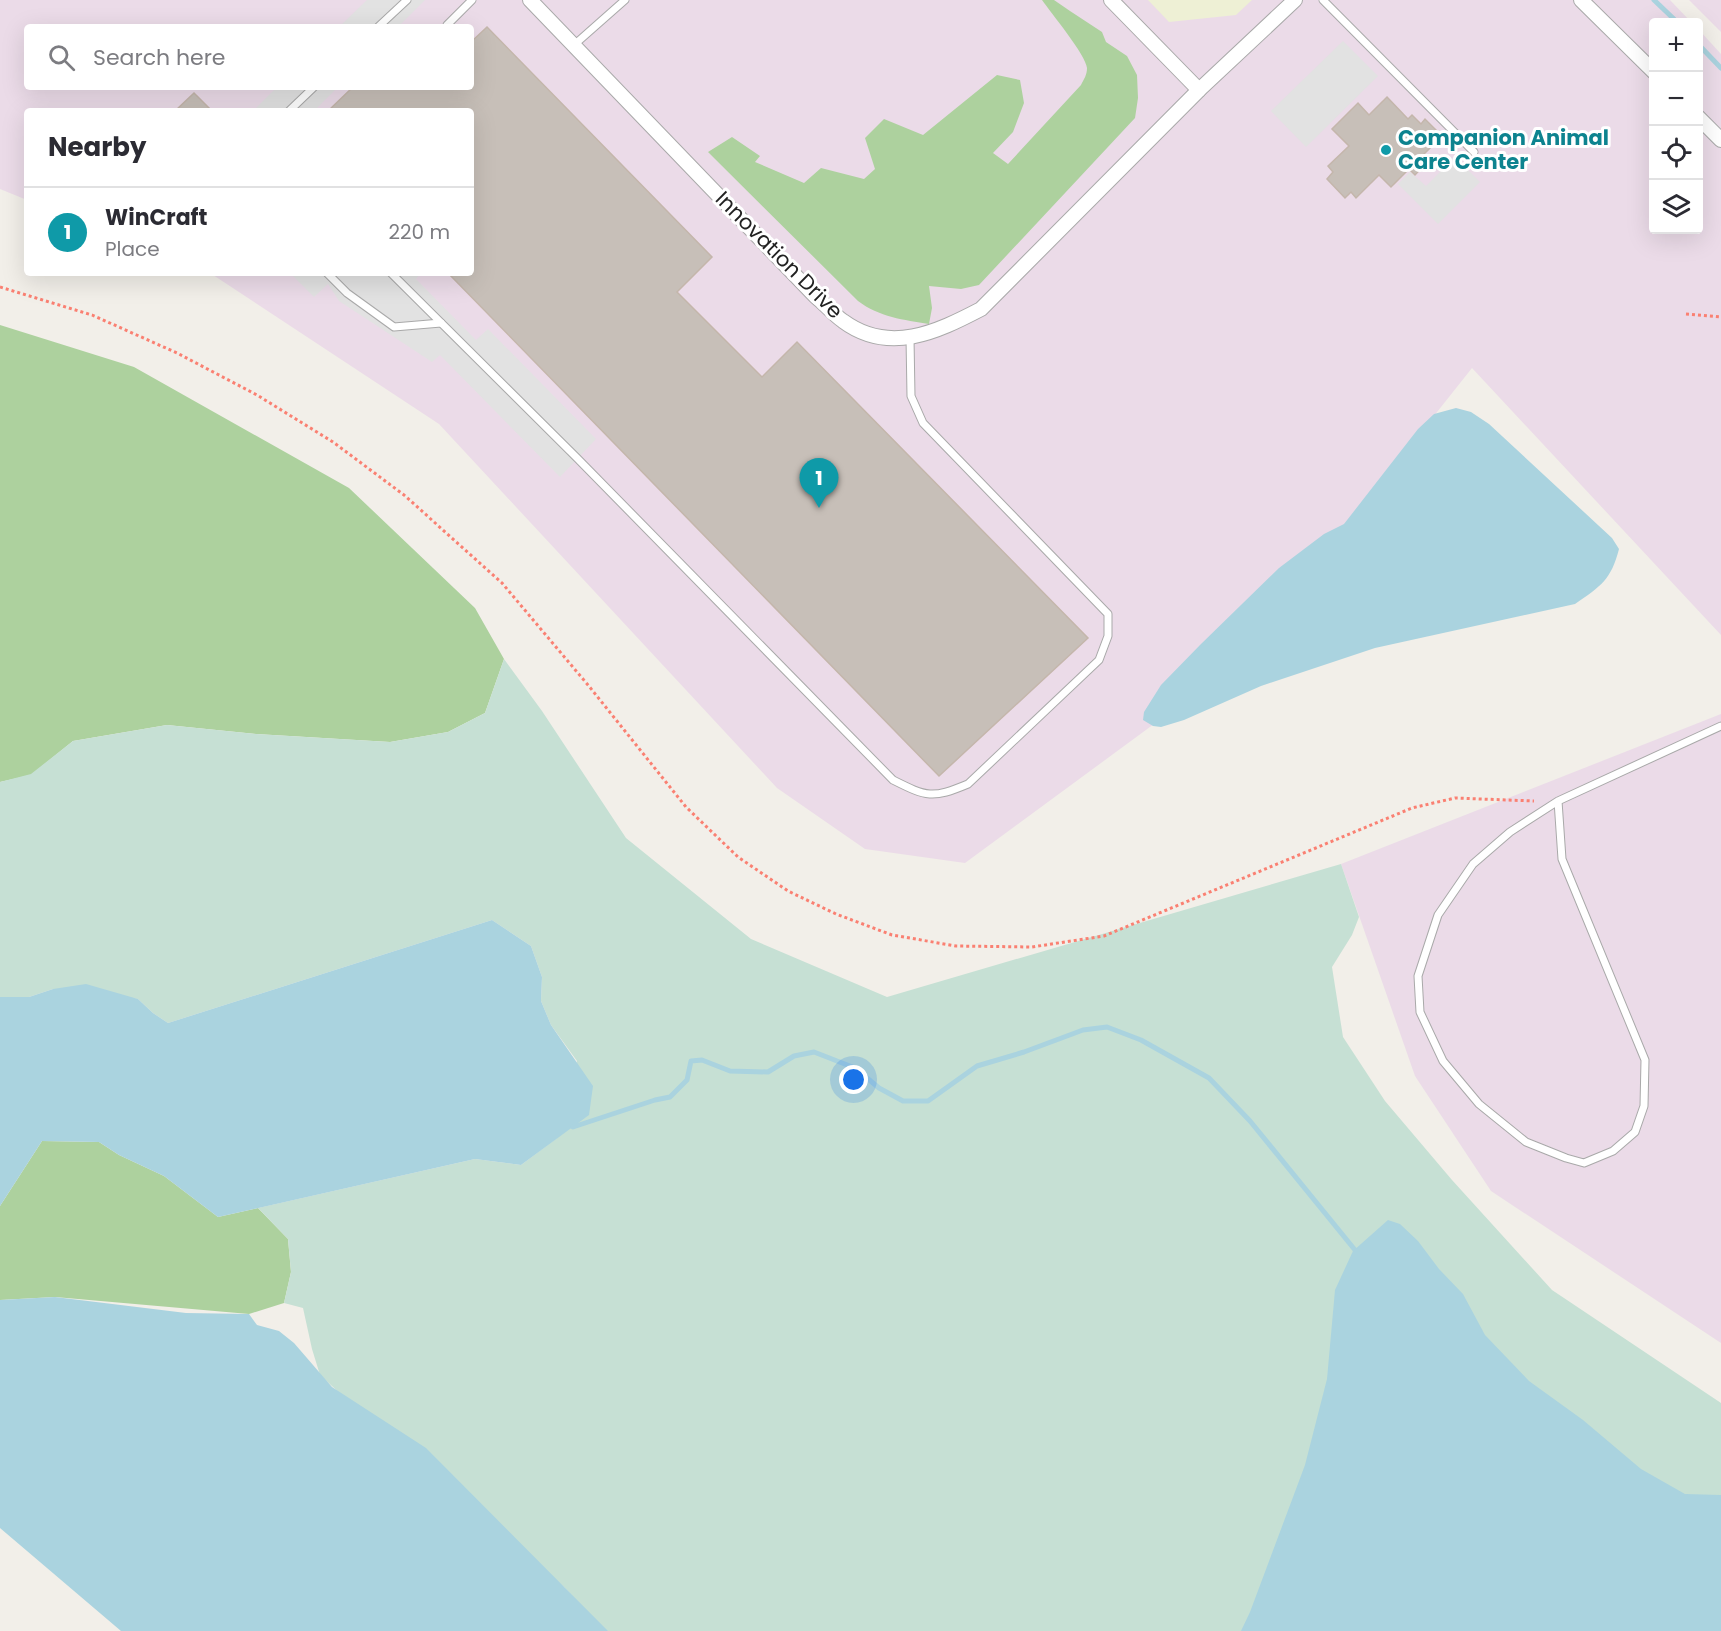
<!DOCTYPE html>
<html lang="en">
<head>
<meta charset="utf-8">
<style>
	body { margin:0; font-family:Poppins,sans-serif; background:#f7f7f7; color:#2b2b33 }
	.controls { position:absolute; right:18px; top:18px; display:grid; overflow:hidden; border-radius:6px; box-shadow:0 6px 24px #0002 }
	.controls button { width:54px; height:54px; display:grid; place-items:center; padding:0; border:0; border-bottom:2px solid #e1e1e2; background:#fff; color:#2b2b33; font:30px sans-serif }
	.you { position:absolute; left:854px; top:1080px; width:21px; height:21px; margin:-15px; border:4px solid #fff; border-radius:50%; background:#1a73e8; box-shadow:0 0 0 9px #1a73e833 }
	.badge { display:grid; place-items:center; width:39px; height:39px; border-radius:50%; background:#d40000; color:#fff; font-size:20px; font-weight:700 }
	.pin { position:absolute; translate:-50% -50px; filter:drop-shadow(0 2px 3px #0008) }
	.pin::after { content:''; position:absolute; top:32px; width:21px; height:18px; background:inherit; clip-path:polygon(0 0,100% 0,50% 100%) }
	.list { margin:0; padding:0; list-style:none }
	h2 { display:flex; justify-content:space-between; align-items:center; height:78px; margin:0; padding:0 24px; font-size:26px }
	h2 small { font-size:20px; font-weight:400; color:#7c7c81 }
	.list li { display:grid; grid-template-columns:39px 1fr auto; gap:18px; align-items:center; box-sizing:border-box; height:90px; padding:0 24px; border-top:2px solid #e1e1e2 }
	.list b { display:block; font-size:22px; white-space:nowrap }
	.list p { margin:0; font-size:20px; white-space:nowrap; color:#7c7c81 }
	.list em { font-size:20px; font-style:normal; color:#7c7c81 }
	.icon { flex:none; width:33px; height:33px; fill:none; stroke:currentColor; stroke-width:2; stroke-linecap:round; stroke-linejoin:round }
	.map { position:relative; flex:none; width:1721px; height:1631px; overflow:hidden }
	.search { position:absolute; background:#fff; box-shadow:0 6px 24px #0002; left:24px; top:24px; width:450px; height:66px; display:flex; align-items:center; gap:15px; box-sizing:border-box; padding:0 21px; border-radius:6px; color:#7c7c81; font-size:22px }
	.panel { position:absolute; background:#fff; box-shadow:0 6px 24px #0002; left:24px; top:108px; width:450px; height:168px; border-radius:6px }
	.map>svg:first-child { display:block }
	.industrial { fill:#ebdbe8; fill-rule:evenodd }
	.farmland { fill:#eef0d5 }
	.forest { fill:#add19e }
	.wetland { fill:#c6e0d4 }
	.parking { fill:#e2e2e2 }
	.water { fill:#aad3df }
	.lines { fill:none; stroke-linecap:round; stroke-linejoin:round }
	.stream { stroke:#aad3df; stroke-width:5 }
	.building { fill:#c7bfb8; stroke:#c4b6ab; stroke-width:1.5 }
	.lane-casing { stroke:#a9a9a9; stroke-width:9 }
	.street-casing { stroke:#a9a9a9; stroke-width:16 }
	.path { stroke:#fa8072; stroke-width:3; stroke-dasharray:3 3; stroke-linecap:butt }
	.lane { stroke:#fff; stroke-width:7 }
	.street { stroke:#fff; stroke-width:14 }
	.culture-dot { fill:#0f9aa8; stroke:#fff; stroke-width:2 }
	.labels { text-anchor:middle; stroke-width:6; stroke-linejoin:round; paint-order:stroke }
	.culture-label { font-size:21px; font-weight:bold; fill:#0d838f; stroke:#fff; text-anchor:start }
	.street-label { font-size:21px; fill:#222; stroke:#fff }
</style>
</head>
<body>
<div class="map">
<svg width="1721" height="1631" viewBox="0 0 1721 1631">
	<rect width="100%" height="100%" fill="#f2efe9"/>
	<g class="industrial">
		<path d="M0,0H1670L1691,22H1654V230H1698L1699,30L1721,54V635L1472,368L1252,645L1169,713L965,863L865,849L777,788L439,424L210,273H471V111H27V200L0,189ZM27,27H471V87H27Z"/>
		<polygon points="1689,0 1721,0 1721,32"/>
		<polygon points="1721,714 1721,1343 1491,1191 1415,1076 1341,864"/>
	</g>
	<polygon class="farmland" points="1148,0 1252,0 1236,15 1169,22"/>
	<g class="forest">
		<path d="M1042,0H1054L1070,11L1102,32L1106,42L1127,56L1137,75L1138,98L1135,118L979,285L961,289L929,286L932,308L929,324C904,320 879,317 858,301L708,152L732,137L760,156L755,162L804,183L821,168L864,179L875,169L865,138L884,119L923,135L997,75L1020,80L1024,103L1013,132L993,153L1008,164L1081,85C1084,79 1087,75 1087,68C1086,55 1051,13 1042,0Z"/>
		<polygon points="0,325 134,367 349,488 475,608 504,659 485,713 448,732 390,742 256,734 167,725 73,741 31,775 0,782"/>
		<polygon points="42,1141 99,1142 119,1155 164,1176 218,1217 258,1208 288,1239 291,1272 284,1303 249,1314 55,1297 0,1300 0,1206"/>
	</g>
	<polygon class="wetland" points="504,659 542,711 626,838 751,939 887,997 1341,864 1359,917 1352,935 1332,967 1343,1037 1385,1101 1452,1180 1552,1290 1721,1403 1721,1631 605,1631 564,1587 445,1490 320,1375 312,1349 303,1308 284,1303 291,1272 288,1239 258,1208 475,1159 521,1165 557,1138 577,1061 551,1025 541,1001 542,977 531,946 492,920 168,1023 153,1013 138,999 53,989 29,997 0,997 0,782 31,774 73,741 167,725 256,734 390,742 448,732 485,713"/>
	<g class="parking">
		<polygon points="367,0 425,0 398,27 339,27"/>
		<polygon points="1343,41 1378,76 1306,147 1271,111"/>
		<polygon points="277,87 338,87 314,111 253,111"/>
		<polygon points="1455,157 1480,182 1438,224 1398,184 1410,172 1426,186"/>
		<polygon points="290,273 421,273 416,279 476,340 488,329 596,439 560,477 440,355 432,362 339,301 328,284 314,297"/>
	</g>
	<g class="water">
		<path d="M1456,408L1471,412L1489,424L1612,538L1619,549C1611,580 1601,586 1575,604L1375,648L1261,686L1184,720L1161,727L1153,726L1143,720L1144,712L1161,685L1200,645L1279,568L1324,534L1344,524L1418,429L1434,414Z"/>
		<polygon points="492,920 531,946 542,977 541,1001 551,1025 593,1086 589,1115 521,1165 475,1159 218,1217 164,1176 119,1155 99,1142 42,1141 0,1206 0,997 29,997 53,989 86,984 138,999 153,1013 168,1023"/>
		<polygon points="1388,1220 1400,1224 1418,1241 1439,1269 1463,1294 1485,1335 1529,1381 1583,1420 1641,1469 1685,1494 1721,1495 1721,1631 1241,1631 1250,1612 1305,1465 1327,1379 1335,1290 1353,1251"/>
		<polygon points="55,1297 186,1313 249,1314 257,1325 279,1331 294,1343 332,1387 426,1448 608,1631 121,1631 0,1528 0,1300"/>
	</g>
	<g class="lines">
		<g class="stream">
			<polyline points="1654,0 1677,22"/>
			<polyline points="1698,44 1721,68"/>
			<polyline points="573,1127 655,1100 670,1097 687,1080 691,1061 702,1060 730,1071 768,1072 794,1056 814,1052 855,1068 879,1088 903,1101 928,1101 977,1066 1024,1052 1083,1030 1107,1027 1141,1040 1209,1078 1250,1121 1355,1250"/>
		</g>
	</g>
	<g class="building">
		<polygon points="487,27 712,257 677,292 762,377 797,342 1088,638 939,776 448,273 471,273 471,111 328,111 353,87 471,87 471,42"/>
		<polygon points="194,93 212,111 175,111"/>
		<polygon points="1387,97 1408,119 1412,115 1421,124 1425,119 1442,136 1424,154 1429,160 1415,175 1409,169 1391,187 1379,175 1356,198 1351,192 1345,198 1327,179 1333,172 1328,166 1349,146 1332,129 1358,103 1369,115"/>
	</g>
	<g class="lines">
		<defs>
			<g id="lane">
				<polyline points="1323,0 1474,152"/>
				<polyline points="447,25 472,0"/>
				<polyline points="378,27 407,0"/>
				<polyline points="574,45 625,0"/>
				<polyline points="289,111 314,87"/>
				<polyline points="327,273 347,293 394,327 441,323"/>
				<path d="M391,273L577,458L893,780C927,797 932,799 968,784L1099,660L1108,636V614L923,423L911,396L910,338"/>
				<polyline points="1558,801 1562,859 1645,1060 1644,1106 1635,1132 1613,1151 1584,1163 1566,1158 1526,1142 1479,1104 1443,1061 1420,1012 1418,976 1438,915 1473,864 1510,832 1558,801 1721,726"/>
			</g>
			<g id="street">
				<path d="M530,0L815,296C825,304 833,314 843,321C889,355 937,332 981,309L1199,90L1295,0"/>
				<polyline points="1111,0 1199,90"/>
				<polyline points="1581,0 1654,72"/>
				<polyline points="1698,117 1721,140"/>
			</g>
		</defs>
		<use href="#lane" class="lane-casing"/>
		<use href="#street" class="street-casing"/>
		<g class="path">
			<polyline points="0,287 92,315 177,353 257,395 333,442 404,495 502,583 588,685 686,807 738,857 788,891 836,914 892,935 956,946 1032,947 1104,936 1412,808 1455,798 1534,801"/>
			<polyline points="1686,314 1721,317"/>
		</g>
		<use href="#lane" class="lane"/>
		<use href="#street" class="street"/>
	</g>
	<circle class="culture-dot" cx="1386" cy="150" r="6"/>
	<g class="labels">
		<g class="culture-label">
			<text x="1398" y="145">Companion Animal<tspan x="1398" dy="24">Care Center</tspan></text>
		</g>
		<g class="street-label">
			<text transform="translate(779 255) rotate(45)" y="7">Innovation Drive</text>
		</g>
	</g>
</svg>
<div class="controls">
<button>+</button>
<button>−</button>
<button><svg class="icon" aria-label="locate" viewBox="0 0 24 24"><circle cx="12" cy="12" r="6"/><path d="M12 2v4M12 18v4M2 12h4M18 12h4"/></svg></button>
<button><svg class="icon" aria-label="layers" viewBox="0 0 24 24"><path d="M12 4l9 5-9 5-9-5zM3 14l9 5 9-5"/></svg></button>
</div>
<div class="you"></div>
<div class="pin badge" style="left:819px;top:508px;background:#0f9aa8">1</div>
<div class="search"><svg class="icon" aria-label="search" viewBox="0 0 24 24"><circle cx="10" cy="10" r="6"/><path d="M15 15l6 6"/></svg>Search here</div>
<section class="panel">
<h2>Nearby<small></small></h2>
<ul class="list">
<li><span class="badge" style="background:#0f9aa8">1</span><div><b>WinCraft</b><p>Place</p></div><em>220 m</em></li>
</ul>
</section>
</div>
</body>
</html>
